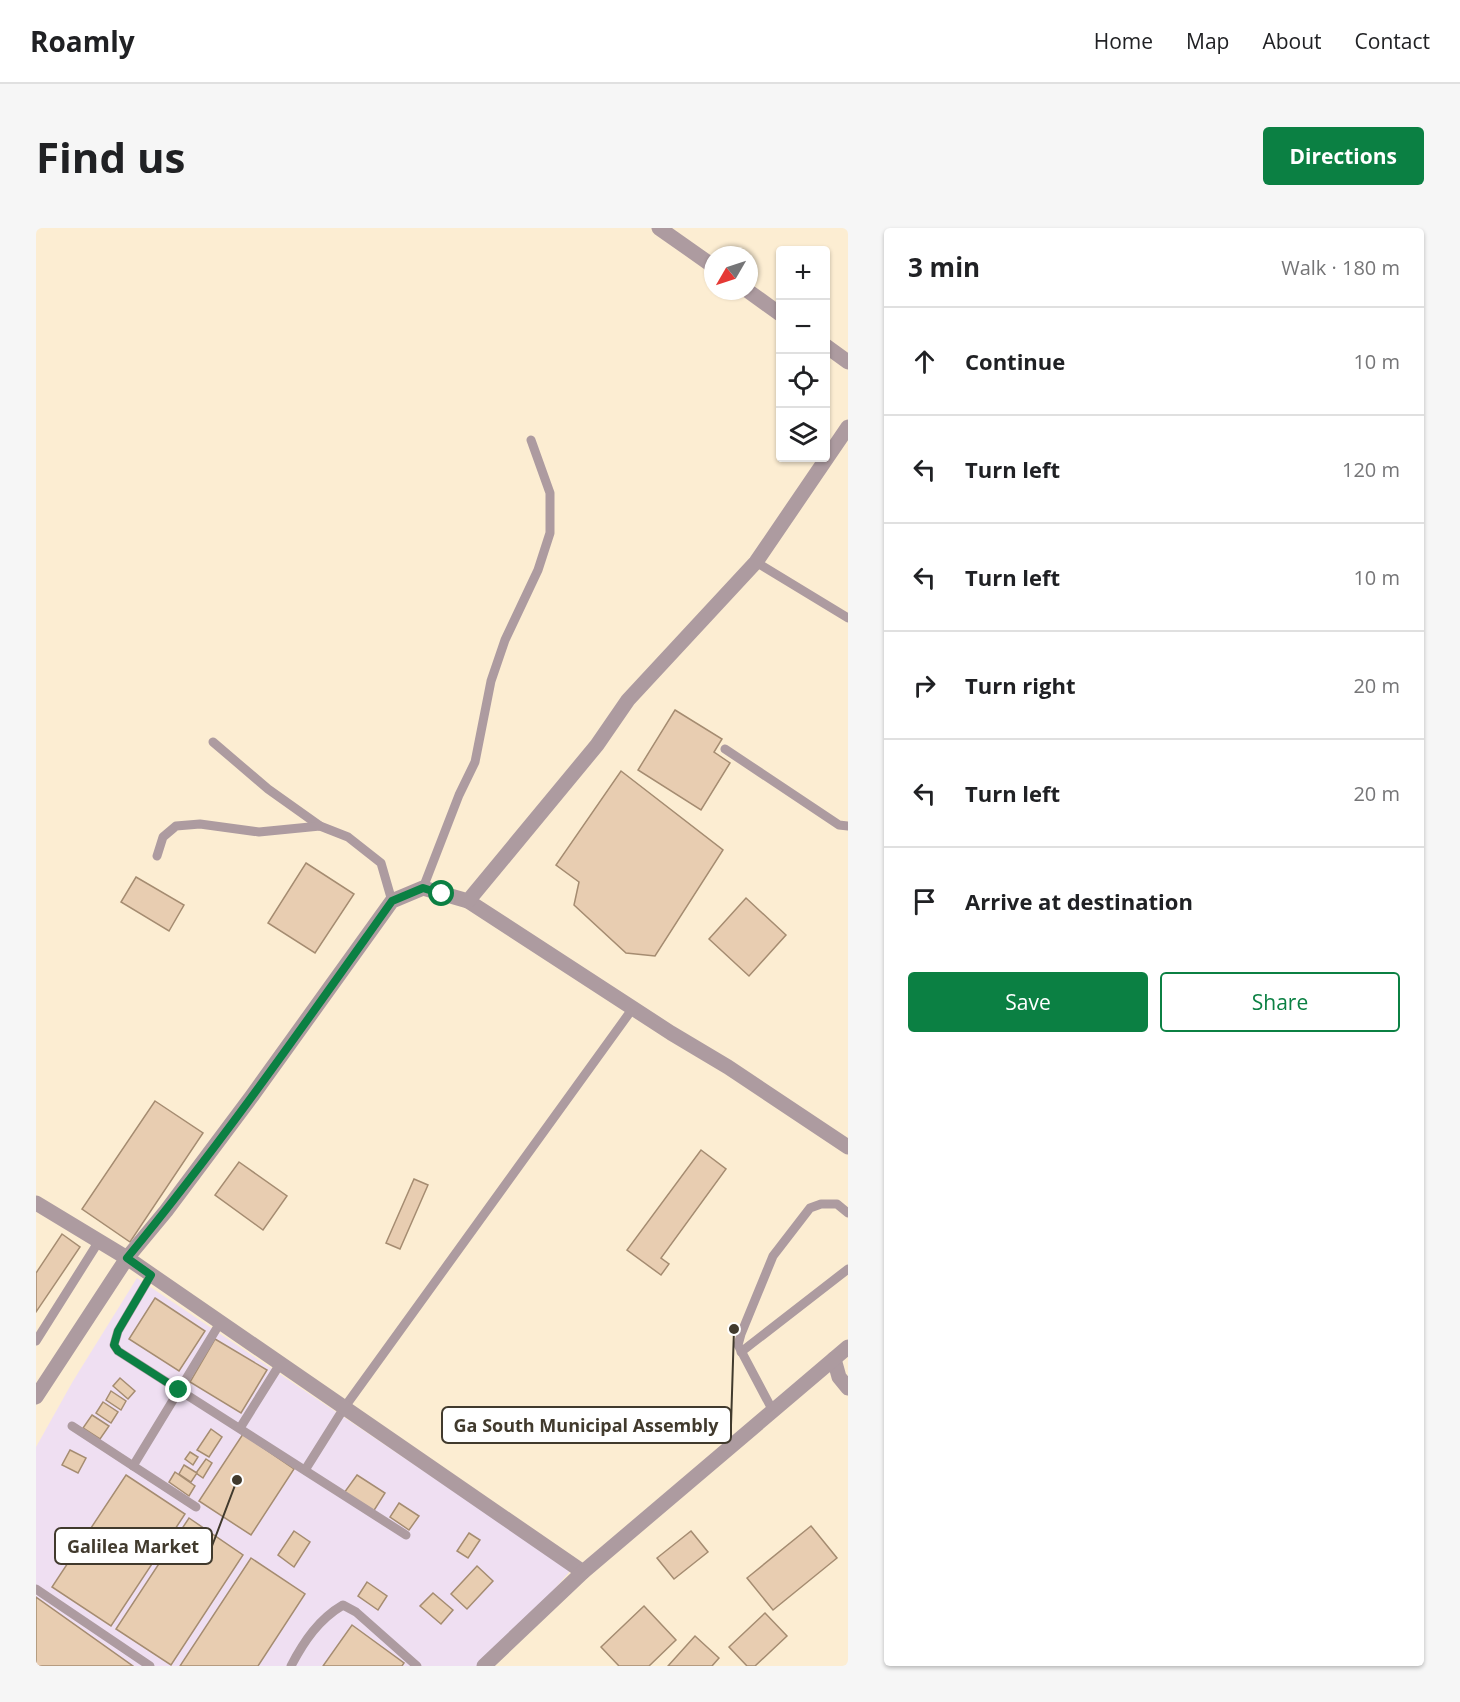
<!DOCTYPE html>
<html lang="en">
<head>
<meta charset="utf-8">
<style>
	body { margin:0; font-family:"Open Sans",sans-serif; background:#f6f6f6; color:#202124 }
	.controls { position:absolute; right:18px; top:18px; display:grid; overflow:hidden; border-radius:6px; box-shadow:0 2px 4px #0004 }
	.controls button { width:54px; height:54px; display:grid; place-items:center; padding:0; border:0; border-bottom:2px solid #e0e0e0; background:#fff; color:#202124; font:30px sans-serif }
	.compass { position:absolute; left:668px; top:18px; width:54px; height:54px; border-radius:50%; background:#fff; box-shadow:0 2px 4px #0004; rotate:231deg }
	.stop { position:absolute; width:18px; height:18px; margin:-14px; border:4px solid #0b8043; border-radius:50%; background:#fff }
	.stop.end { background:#0b8043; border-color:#fff; box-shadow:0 2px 6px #0008 }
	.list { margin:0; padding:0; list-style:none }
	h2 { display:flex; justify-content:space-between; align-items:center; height:78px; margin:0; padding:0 24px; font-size:26px }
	h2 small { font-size:20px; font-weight:400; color:#757577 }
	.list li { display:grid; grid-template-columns:39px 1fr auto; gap:18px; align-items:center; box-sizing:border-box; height:108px; padding:0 24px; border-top:2px solid #e0e0e0 }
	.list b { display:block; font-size:22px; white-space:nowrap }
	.list em { font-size:20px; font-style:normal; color:#757577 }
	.actions { display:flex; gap:12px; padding:18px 24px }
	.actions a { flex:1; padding:14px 0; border:2px solid #0b8043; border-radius:6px; text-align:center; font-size:21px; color:#0b8043 }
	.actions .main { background:#0b8043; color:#fff }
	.icon { flex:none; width:33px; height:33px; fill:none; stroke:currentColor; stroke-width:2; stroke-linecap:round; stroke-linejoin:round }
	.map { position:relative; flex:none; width:812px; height:1438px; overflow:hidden; border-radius:6px }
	header { display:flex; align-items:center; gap:36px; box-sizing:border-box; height:84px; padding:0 30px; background:#fff; border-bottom:2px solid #e0e0e0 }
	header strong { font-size:28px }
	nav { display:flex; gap:33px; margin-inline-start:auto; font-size:21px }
	.intro { display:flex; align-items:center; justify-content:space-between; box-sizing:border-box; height:144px; padding:0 36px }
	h1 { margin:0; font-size:42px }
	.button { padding:15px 27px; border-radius:6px; background:#0b8043; color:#fff; font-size:21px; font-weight:700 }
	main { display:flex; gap:36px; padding:0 36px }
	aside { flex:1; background:#fff; border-radius:6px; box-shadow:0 2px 4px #0004 }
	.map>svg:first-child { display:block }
	.commercial { fill:#efdff2 }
	.building { fill:#e8cdb1; stroke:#a58c71; stroke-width:1.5 }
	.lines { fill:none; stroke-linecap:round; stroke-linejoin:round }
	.lane { stroke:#ad9ba0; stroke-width:9 }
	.street { stroke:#ad9ba0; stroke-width:15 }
	.route { stroke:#0b8043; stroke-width:8 }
	.leader { fill:none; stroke:#413a2d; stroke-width:2 }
	.callout-dot { fill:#413a2d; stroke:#fff; stroke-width:2 }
	.callout { fill:#fff; stroke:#413a2d; stroke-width:2 }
	.callout-label { font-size:18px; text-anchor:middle; font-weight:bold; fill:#413a2d }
</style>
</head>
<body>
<header>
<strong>Roamly</strong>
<nav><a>Home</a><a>Map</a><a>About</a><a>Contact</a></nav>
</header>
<div class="intro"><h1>Find us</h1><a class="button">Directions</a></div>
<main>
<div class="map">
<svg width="812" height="1438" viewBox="0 0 812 1438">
	<rect width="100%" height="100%" fill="#fcedd2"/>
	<polygon class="commercial" points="101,1050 535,1342 452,1438 0,1438 0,1219 37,1153"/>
	<g class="building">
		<polygon points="639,482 686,511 678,524 694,535 665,582 602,542"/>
		<polygon points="585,543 687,622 619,728 590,725 538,677 543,654 520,637"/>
		<polygon points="270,635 318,666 279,725 232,695"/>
		<polygon points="100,649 148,677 133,703 85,674"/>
		<polygon points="710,670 750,707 713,748 673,711"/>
		<polygon points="119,873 167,905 94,1014 46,981"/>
		<polygon points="665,922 690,941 625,1030 633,1036 625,1047 591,1022"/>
		<polygon points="203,934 251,968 227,1002 179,967"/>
		<polygon points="378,951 392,957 364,1021 350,1015"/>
		<polygon points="26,1006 44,1019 0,1084 0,1045"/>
		<polygon points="119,1070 169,1103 143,1143 93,1111"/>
		<polygon points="179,1111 231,1142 205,1185 154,1154"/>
		<polygon points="84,1150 99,1163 92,1171 77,1158"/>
		<polygon points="75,1163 90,1173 85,1182 70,1172"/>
		<polygon points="67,1174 82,1184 75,1195 60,1185"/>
		<polygon points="56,1187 73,1198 64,1211 47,1200"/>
		<polygon points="175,1201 186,1209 173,1229 161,1222"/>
		<polygon points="207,1206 258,1241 215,1307 163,1273"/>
		<polygon points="34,1222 50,1230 42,1245 26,1237"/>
		<polygon points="154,1224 162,1229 157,1237 149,1231"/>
		<polygon points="170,1231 176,1235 167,1250 160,1245"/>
		<polygon points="148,1237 161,1245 155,1254 143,1246"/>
		<polygon points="139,1244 159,1258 153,1268 133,1254"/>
		<polygon points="90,1247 149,1286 75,1398 16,1359"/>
		<polygon points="321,1247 349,1265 337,1284 308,1265"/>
		<polygon points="363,1275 383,1288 373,1302 354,1289"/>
		<polygon points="153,1290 207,1327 135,1437 80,1401"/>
		<polygon points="775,1298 801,1330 737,1382 711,1350"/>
		<polygon points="258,1303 274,1314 258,1339 242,1327"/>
		<polygon points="655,1303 672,1324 638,1351 621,1330"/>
		<polygon points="433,1305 444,1312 432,1330 421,1323"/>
		<polygon points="215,1330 269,1366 222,1438 144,1438"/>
		<polygon points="441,1338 457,1353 431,1381 415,1366"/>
		<polygon points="331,1354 351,1368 342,1382 322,1368"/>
		<polygon points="397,1365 417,1382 405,1396 384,1378"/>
		<polygon points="0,1369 97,1438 0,1438"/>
		<polygon points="608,1378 640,1412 613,1438 583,1438 565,1419"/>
		<polygon points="729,1385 751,1408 719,1438 711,1438 693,1419"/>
		<polygon points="316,1397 368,1435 366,1438 287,1438"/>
		<polygon points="659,1408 683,1430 676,1438 632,1438"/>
	</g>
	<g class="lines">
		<g class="lane">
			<polyline points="720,334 812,390"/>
			<polyline points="177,514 232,561 284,598"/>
			<polyline points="689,521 803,597 812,598"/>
			<polyline points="121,628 127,609 140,598 164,596 223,604 284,598 312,609 345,635 356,673"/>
			<polyline points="387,660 423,567 439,534 455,453 469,412 502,342 514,305 514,265 495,212"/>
			<polyline points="115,1047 82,1103 78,1117 82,1123 370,1307"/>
			<polyline points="0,1113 63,1013"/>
			<polyline points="705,1124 812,1041"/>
			<polyline points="737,1183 702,1117 705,1106 737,1028 774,980 785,976 801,976 812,985"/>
			<polyline points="36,1198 160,1279"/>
			<polyline points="204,1200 244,1136"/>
			<polyline points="97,1238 184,1095"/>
			<polyline points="269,1242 308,1180 597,780"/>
			<polyline points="0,1361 114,1438"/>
			<path d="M255,1438C268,1413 283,1391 307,1377L320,1384L381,1438"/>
		</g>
		<g class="street">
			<polyline points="623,0 677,38"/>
			<polyline points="712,63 744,86"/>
			<polyline points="790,118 812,134"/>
			<polyline points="432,673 635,805 692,839 812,919"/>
			<polyline points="0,975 91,1030 547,1344"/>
			<polyline points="798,1131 803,1149 812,1160"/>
			<polyline points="0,1169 91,1030 130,983 216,868 356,673 387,660 432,673 561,517 592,472 720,334 812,199"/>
			<polyline points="448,1438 547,1344 812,1119"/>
		</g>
	</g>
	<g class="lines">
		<path class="route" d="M143,1162L82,1123L78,1117L82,1103L115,1047L91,1030C185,916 270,794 356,673L387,660L406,666"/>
	</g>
	<path class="leader" d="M698 1101L695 1197M201 1252L176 1318"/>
	<g class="callout-dot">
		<circle cx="698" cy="1101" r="6"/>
		<circle cx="201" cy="1252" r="6"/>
	</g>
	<g class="callout">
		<rect x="406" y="1179" width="289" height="36" rx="6"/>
		<rect x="19" y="1300" width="157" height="36" rx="6"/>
	</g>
	<g class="callout-label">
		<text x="550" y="1204">Ga South Municipal Assembly</text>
		<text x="97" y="1325">Galilea Market</text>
	</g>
</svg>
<div class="controls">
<button>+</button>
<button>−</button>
<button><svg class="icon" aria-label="locate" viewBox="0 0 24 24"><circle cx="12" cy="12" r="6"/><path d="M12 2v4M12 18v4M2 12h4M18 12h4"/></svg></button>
<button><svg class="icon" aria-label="layers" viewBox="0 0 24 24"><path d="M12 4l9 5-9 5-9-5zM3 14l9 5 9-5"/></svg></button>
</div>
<svg class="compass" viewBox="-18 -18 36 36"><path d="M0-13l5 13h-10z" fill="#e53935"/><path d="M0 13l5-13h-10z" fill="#757577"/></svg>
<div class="stop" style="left:406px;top:666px"></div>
<div class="stop end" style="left:143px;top:1162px"></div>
</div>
<aside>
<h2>3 min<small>Walk · 180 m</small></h2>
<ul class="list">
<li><svg class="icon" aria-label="ahead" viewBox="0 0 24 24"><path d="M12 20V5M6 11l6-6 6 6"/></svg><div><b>Continue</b></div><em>10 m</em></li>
<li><svg class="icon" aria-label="left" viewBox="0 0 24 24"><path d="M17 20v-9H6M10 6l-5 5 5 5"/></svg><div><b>Turn left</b></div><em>120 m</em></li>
<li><svg class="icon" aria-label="left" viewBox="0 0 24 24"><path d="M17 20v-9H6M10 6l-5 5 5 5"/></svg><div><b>Turn left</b></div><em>10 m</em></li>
<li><svg class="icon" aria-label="right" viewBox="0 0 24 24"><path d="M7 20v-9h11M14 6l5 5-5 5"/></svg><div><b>Turn right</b></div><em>20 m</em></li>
<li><svg class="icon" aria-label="left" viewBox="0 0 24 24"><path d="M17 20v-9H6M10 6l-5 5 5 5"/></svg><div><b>Turn left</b></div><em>20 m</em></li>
<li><svg class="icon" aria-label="arrive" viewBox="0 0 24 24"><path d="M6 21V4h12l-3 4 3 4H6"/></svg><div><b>Arrive at destination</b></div></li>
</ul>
<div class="actions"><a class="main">Save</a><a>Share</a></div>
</aside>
</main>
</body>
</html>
